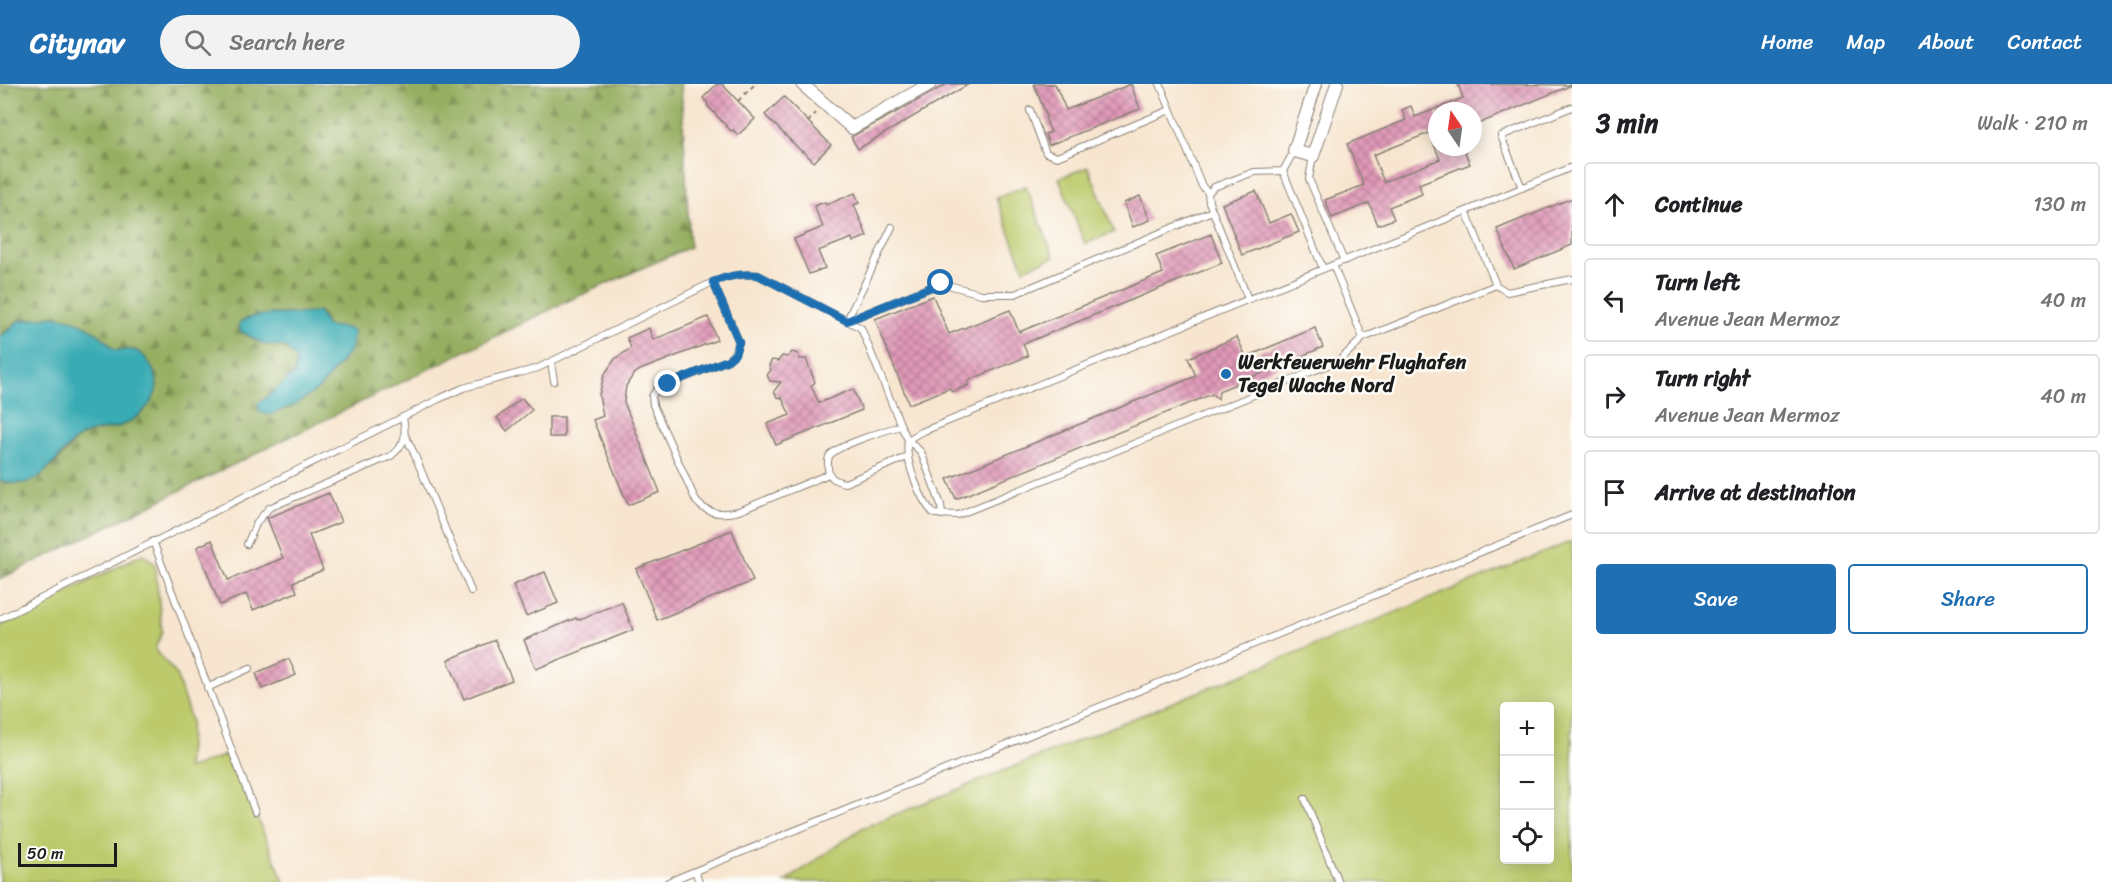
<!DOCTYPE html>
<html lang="en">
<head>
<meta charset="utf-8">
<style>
	body { margin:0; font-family:Sriracha,sans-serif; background:#f2f2f2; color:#202124 }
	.controls { position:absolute; right:18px; bottom:18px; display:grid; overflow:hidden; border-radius:6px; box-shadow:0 3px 15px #0003 }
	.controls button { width:54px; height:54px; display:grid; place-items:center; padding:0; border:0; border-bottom:2px solid #e0e0e0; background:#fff; color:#202124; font:30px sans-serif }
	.compass { position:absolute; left:1428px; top:18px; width:54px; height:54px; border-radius:50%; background:#fff; box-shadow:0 3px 15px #0003; rotate:347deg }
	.scale { position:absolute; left:18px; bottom:15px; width:99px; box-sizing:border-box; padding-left:6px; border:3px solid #1c1c1c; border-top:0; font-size:16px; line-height:21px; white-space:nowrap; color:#1c1c1c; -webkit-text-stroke:4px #fdfcf7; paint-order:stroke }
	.stop { position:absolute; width:18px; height:18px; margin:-14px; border:4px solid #1f6fb2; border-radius:50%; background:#fff }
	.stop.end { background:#1f6fb2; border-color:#fff; box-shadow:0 2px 6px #0008 }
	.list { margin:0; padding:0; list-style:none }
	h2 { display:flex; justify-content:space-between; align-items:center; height:78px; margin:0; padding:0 24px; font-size:26px }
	h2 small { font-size:20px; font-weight:400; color:#757577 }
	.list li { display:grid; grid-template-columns:39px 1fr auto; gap:18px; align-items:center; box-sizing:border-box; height:84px; margin:0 12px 12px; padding:0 12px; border:2px solid #e0e0e0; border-radius:6px }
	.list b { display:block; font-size:22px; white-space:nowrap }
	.list p { margin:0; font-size:20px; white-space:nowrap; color:#757577 }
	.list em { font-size:20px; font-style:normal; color:#757577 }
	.actions { display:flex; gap:12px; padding:18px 24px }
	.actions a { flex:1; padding:14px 0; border:2px solid #1f6fb2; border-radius:6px; text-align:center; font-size:21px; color:#1f6fb2 }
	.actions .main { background:#1f6fb2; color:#fff }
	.icon { flex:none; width:33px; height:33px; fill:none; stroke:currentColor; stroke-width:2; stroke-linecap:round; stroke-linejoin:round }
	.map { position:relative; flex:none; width:1572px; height:798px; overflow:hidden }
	header { display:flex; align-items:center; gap:36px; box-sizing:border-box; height:84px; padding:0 30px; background:#1f6fb2; color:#fff }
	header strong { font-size:28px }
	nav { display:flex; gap:33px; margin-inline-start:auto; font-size:21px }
	.search { width:420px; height:54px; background:#f2f2f2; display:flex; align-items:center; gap:15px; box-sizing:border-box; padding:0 21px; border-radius:33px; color:#757577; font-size:22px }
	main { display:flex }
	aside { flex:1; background:#fff }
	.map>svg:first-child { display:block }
	.green { fill:#bcca6c; stroke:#6c7344; stroke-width:1.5; fill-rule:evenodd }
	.forest { fill:url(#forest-firs); stroke:#58653e; stroke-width:1.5 }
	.water { fill:#39abb4; stroke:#2a6468; stroke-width:1.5 }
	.building { fill:url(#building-cross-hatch); fill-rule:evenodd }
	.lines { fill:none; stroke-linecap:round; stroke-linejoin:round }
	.service-casing { stroke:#8a8076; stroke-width:8 }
	.minor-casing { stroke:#8a8076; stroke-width:14 }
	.path { stroke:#8a8076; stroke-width:2; stroke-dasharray:4.5 4.5; stroke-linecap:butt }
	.service { stroke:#fff; stroke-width:6 }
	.minor { stroke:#fff; stroke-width:12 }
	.route { stroke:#1f6fb2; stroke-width:8 }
	.poi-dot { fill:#1f6fb2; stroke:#fdfcf7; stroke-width:2 }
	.labels { text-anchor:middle; stroke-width:5; stroke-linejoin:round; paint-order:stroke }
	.poi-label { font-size:20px; font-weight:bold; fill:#1c1c1c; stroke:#fdfcf7; text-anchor:start }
</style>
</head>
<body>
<header>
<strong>Citynav</strong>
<div class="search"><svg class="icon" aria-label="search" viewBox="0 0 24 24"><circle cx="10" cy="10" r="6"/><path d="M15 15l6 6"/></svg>Search here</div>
<nav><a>Home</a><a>Map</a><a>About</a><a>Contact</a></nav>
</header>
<main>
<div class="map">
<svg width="1572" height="798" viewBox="0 0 1572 798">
	<defs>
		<pattern id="forest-firs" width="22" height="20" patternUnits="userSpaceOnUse" patternTransform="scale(1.5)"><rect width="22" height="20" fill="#95ae60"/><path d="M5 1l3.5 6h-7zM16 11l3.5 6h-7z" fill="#798d4e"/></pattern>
		<pattern id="building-cross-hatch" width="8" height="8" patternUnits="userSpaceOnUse" patternTransform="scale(1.5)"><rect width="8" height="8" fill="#e099b8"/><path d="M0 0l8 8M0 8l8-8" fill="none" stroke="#b57c95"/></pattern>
	</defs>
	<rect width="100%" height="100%" fill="#fdfcf7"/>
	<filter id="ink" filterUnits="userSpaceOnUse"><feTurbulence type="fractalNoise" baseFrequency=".0167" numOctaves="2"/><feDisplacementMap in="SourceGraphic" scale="12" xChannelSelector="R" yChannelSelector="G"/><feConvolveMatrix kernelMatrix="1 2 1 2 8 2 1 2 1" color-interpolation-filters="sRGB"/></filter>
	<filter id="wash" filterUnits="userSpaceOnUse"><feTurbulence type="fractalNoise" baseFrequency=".008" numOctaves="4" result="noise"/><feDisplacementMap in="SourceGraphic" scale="24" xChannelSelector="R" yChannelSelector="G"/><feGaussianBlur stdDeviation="1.35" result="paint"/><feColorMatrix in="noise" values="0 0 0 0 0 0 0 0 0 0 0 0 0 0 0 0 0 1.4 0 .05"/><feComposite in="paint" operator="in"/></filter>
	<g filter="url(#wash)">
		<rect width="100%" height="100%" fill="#f7e5cf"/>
		<g class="green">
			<polygon points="1088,83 1114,148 1085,160 1059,94"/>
			<polygon points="1026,102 1054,173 1024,185 996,114"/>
			<path d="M1572,457V798H785L862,744ZM1504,622H1550V776H1504Z"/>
			<polygon points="143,470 155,480 162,548 155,565 176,590 191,637 187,685 226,671 255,728 284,798 0,798 0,542"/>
		</g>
		<path class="forest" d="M0,0H681L690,163L572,215L0,495V396C24,404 46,390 62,372C69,365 73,358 81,352C93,345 105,346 118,343C125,340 132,335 138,331L134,266H115L103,254L43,234L18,237L8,247L0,252Z"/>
		<g class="water">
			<path d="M318,227L327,242L348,244L354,248L350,267L320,304L295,321L269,331L259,328L258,320L294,290L296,275L285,263L263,260L240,247L239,239C259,224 295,234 318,227Z"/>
			<path d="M53,232C73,233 88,241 103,254C107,257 111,264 116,266C121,267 128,265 134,266C145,269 153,284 156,294C162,315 136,338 117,343C99,348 86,345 71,360C49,383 36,409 0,396V252L8,247L18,237Z"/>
		</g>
		<g id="blocks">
			<g class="building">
				<polygon points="717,0 722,0 755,35 738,51 733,46 731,47 707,21 708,20 703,14"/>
				<polygon points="947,0 969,0 858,65 851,53"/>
				<polygon points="1034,0 1055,0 1066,26 1131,0 1140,25 1049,61 1045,50 1051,48 1045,34 1047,33"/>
				<path d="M1458,0L1572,1L1473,42V27H1437V63H1463L1470,80L1419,100L1422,110L1389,123L1394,135L1378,141L1369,119L1332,134L1325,116L1364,101L1347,60L1406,36L1402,26L1411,22L1415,33L1463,14ZM1429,49L1440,75L1384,98L1373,71Z"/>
				<polygon points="784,13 831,61 814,78 803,67 802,68 765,31"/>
				<polygon points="1256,107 1269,139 1291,130 1299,148 1242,171 1222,120"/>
				<polygon points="855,109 859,119 854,121 867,152 853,158 852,154 818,167 825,184 809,190 794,155 823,143 814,122 825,118 826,121"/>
				<polygon points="1140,112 1150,136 1133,143 1124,119"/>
				<polygon points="1572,114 1572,161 1514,185 1497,145"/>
				<polygon points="1211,150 1222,179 1023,260 1028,272 967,297 969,301 952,308 950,304 909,320 875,235 933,212 949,250 1010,226 1019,248 1163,189 1156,172"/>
				<polygon points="708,233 717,256 640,286 633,291 626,302 624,318 660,408 628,421 593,336 603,332 599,311 604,291 615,275 631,264 627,254 649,244 653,256"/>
				<polygon points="1315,244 1323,263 1219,307 1218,315 1212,310 956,415 947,395 1196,292 1188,274 1237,253 1246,273"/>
				<polygon points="792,268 798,270 800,275 806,275 815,298 811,302 819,319 853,305 862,326 776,361 767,340 790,331 782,314 777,313 774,307 781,298 770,297 767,291 771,286 769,281 772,276 778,277 782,272 788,273"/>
				<polygon points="522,314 532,326 507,347 497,334"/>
				<rect x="549" y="333" width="15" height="20"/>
				<polygon points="329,409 341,438 309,451 323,486 293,498 297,508 253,526 246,510 220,521 197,463 212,456 228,496 283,474 267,434"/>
				<polygon points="732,446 753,497 657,536 636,485"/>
				<polygon points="545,488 558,519 526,532 513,501"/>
				<polygon points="622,518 633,546 536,585 524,556 576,534 577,536"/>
				<polygon points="495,556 512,596 464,615 448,576"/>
				<polygon points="289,575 296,591 262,605 256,589"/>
			</g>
		</g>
	</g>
	<g filter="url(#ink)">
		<use href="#blocks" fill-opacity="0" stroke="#8a8076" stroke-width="1.5"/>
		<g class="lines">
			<defs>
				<g id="service">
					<polyline points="1160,0 1202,102 1208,109 1209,118 1248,215"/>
					<polyline points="1030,26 1046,69 1057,73 1170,26"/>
					<polyline points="1313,72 1309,95 1344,177"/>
					<polyline points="1283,87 1323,185"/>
					<polyline points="1522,104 1501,52 1572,23"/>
					<polyline points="1208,109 1214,103 1254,88 1283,87 1294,67"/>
					<polyline points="1466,127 1572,83"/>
					<polyline points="1333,181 1363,254"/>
					<path d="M713,198L739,258L734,270L728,276L657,305L652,312L653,321L696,417C707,431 723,431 739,427L829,390"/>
					<path d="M1496,201L1466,127L919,349L908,356C904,376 920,416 934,430L958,431L1340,276L1363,254L1496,201L1507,208L1572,195"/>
					<polyline points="847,236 892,143"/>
					<polyline points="847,237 941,199 981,210 1015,210 1212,127"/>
					<polyline points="551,278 554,297"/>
					<path d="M901,342C886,346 839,361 830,371C827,375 828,381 828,385C830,395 836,397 845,399L907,373"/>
					<polyline points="406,353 413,367 471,507"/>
					<polyline points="153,457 255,728"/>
					<path d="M247,460L257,438L269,424L391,372C407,358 406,353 403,333"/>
					<path d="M0,535L439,315L463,304L538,284L713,198C729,192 741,189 758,191L861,244L901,342L908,356L921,368L941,421L942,431"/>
					<polyline points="207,604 250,584"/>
					<polyline points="1305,715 1338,798"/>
					<polyline points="695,787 699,798"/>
					<polyline points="668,798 1572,431"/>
				</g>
				<g id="minor">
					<polyline points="802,0 852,44 930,0"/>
					<polyline points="1316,0 1294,67 1313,72 1337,0"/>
				</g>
			</defs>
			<use href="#service" class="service-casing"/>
			<use href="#minor" class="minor-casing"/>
			<g class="path">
				<polyline points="738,17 755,0"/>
				<polyline points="808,38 816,29"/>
			</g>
			<use href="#service" class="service"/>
			<use href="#minor" class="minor"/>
		</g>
	</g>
	<g class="lines" filter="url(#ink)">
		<path class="route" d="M668,300L728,276L735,270L739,258L713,198C729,192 741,189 758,191L847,237L941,199"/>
	</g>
	<circle class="poi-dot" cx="1226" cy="290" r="6"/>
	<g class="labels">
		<g class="poi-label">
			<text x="1238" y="285">Werkfeuerwehr Flughafen<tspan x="1238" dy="23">Tegel Wache Nord</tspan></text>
		</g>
	</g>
</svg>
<div class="controls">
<button>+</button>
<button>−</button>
<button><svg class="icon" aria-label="locate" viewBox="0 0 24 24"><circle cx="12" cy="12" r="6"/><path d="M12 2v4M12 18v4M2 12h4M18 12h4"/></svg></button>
</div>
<svg class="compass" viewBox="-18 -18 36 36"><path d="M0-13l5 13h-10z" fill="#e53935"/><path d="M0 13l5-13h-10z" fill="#757577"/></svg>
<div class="scale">50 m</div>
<div class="stop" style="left:941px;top:199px"></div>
<div class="stop end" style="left:668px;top:300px"></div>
</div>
<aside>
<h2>3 min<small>Walk · 210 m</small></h2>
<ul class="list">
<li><svg class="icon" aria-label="ahead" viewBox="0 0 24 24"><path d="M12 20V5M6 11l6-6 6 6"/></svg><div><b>Continue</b></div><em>130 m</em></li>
<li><svg class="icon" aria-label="left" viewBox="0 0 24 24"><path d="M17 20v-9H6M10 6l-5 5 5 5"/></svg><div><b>Turn left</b><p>Avenue Jean Mermoz</p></div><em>40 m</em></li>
<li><svg class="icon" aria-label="right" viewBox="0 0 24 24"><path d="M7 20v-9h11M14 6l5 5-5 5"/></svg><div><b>Turn right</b><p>Avenue Jean Mermoz</p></div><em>40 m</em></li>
<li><svg class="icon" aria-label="arrive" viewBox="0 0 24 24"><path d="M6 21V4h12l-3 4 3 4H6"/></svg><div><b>Arrive at destination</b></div></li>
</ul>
<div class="actions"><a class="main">Save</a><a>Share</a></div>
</aside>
</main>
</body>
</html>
